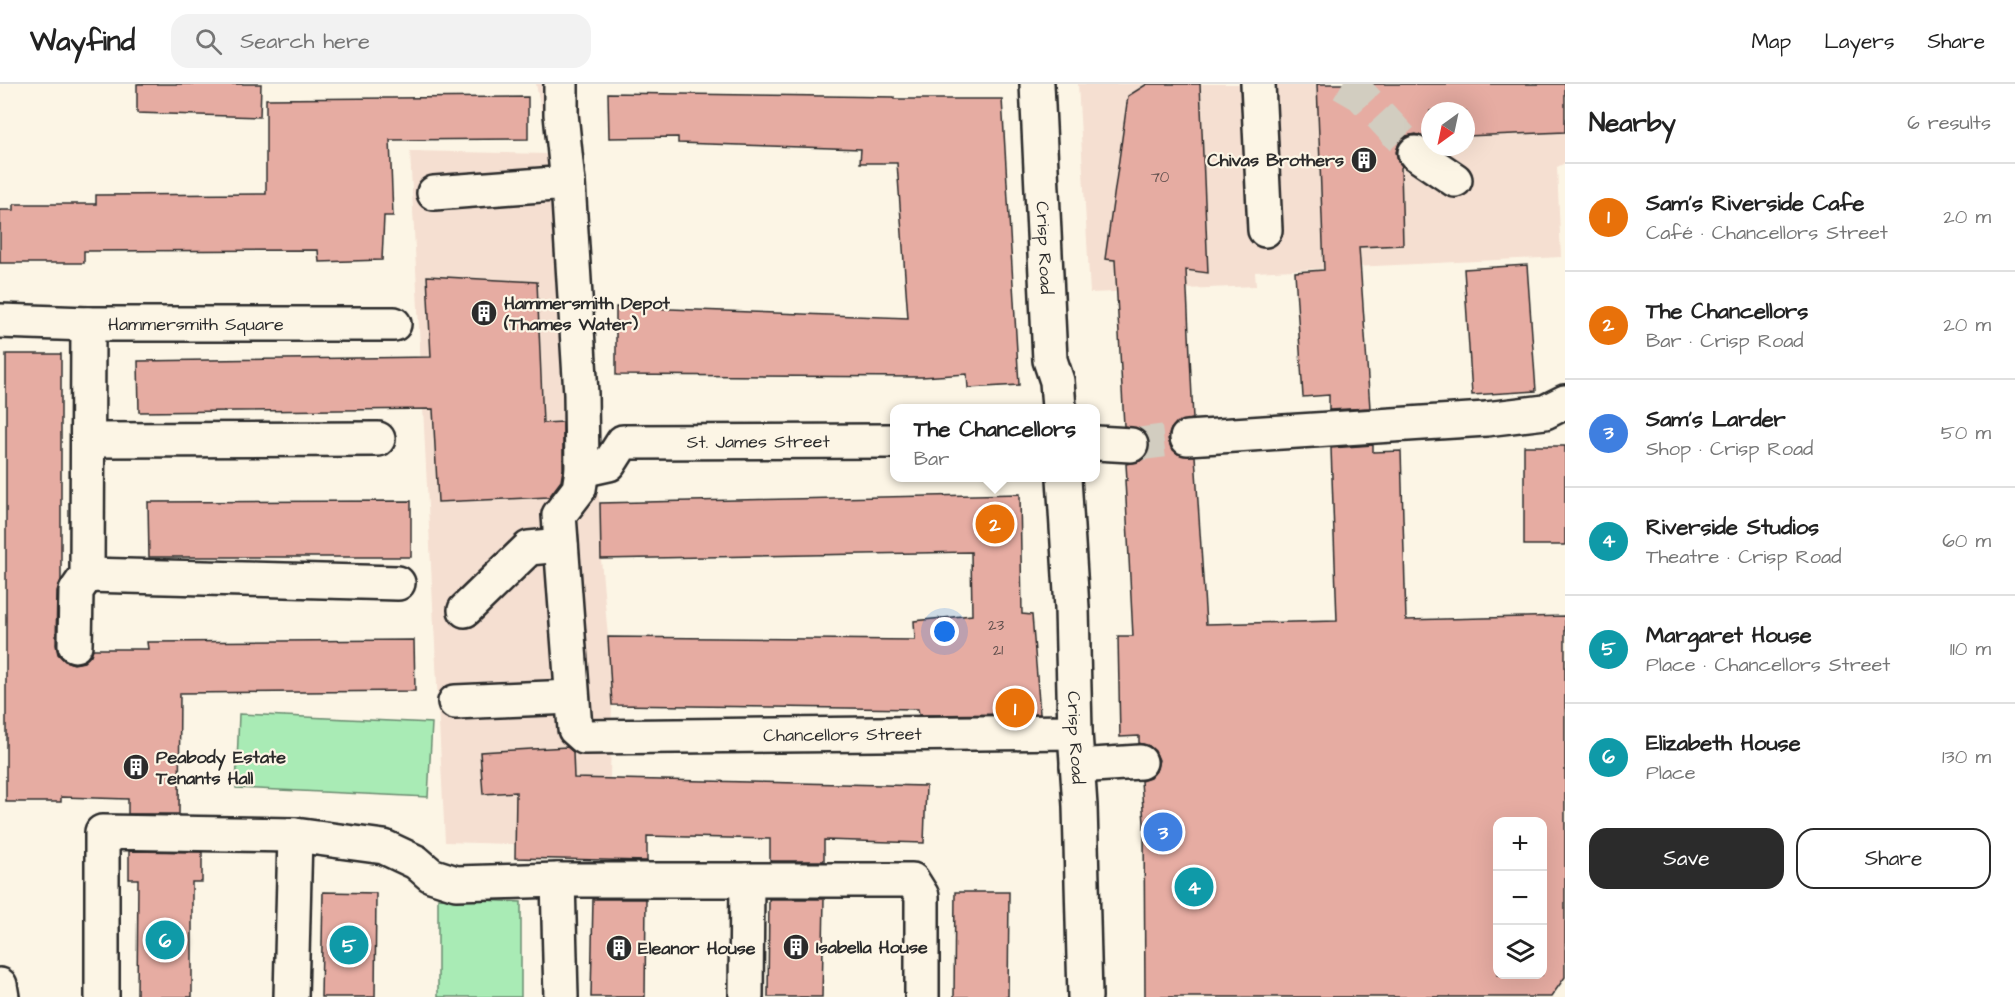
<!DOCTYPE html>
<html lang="en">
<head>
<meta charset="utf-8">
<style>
	body { margin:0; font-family:"Architects Daughter",sans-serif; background:#f2f2f2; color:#222 }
	.controls { position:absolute; right:18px; bottom:18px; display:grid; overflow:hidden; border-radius:12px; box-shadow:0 6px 24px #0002 }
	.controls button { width:54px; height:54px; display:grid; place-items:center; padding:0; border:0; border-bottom:2px solid #e0e0e0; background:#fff; color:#222; font:30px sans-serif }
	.compass { position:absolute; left:1421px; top:18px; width:54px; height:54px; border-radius:50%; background:#fff; box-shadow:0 6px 24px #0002; rotate:213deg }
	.you { position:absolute; left:945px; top:548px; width:21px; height:21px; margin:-15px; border:4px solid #fff; border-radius:50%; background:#1a73e8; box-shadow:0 0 0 9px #1a73e833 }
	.badge { display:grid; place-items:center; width:39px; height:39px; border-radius:50%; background:#2b2b2b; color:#fff; font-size:20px; font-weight:700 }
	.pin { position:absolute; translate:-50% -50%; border:3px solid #fff; box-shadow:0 2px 6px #0006 }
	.popup { position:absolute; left:890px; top:320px; width:210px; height:78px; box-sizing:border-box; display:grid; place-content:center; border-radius:12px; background:#fff; filter:drop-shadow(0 2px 4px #0005); font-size:20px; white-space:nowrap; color:#767676 }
	.popup b { font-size:22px; color:#222 }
	.popup::after { content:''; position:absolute; left:50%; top:100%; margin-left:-12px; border:12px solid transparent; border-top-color:#fff }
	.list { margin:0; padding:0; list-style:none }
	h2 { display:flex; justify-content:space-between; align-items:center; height:78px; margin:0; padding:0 24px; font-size:26px }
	h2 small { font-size:20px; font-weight:400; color:#767676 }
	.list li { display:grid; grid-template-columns:39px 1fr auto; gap:18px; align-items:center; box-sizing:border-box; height:108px; padding:0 24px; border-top:2px solid #e0e0e0 }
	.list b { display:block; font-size:22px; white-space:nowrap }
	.list p { margin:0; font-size:20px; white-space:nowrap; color:#767676 }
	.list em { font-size:20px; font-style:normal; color:#767676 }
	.actions { display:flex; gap:12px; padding:18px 24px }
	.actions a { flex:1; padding:14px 0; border:2px solid #2b2b2b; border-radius:18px; text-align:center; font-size:21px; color:#2b2b2b }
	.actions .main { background:#2b2b2b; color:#fff }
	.icon { flex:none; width:33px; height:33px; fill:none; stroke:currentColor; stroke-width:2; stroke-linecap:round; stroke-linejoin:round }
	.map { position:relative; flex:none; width:1565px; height:913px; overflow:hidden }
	header { display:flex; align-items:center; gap:36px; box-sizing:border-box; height:84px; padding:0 30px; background:#fff; border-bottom:2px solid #e0e0e0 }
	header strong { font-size:28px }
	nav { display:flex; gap:33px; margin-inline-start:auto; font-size:21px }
	.search { width:420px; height:54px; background:#f2f2f2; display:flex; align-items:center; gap:15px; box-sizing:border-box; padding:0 21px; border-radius:18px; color:#767676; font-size:22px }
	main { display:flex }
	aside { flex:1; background:#fff }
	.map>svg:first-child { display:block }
	.built { fill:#f5dfd1; fill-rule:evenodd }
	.green { fill:#a9ebb5; stroke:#6a8b70; stroke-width:1.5 }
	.building { fill:#e6aca2; stroke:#2b2b2b; stroke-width:1.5; fill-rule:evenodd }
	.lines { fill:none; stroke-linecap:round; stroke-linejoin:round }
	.minor-tunnel { stroke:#d2cdc0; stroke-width:33; stroke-dasharray:33 16; stroke-linecap:butt }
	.minor-casing { stroke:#2b2b2b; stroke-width:38 }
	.minor { stroke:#fcf5e5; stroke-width:33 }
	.labels { text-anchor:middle; stroke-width:4.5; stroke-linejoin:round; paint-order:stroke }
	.number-label { font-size:15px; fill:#5a4b49 }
	.poi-label { font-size:18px; font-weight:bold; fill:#2b2b2b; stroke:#fcf5e5; text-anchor:start }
	.street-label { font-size:18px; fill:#2b2b2b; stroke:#fcf5e5 }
</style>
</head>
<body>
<header>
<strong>Wayfind</strong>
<div class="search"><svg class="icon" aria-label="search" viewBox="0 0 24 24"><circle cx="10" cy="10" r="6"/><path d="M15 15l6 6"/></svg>Search here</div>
<nav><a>Map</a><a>Layers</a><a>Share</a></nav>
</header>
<main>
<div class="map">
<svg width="1565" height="913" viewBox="0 0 1565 913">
	<rect width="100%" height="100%" fill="#fcf5e5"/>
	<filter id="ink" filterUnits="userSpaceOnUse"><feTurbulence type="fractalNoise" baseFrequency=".0167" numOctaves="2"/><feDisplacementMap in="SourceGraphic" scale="12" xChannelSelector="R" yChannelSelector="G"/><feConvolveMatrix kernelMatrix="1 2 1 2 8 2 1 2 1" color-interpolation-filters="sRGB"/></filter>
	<g filter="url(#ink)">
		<g class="built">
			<polygon points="536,0 580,0 592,385 600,419 601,475 608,553 612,621 608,763 445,758 410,67 550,70"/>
			<path d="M1078,0H1565V79L1557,83L1561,173L1255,188L1256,202L1090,209ZM1430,27H1466V63H1430Z"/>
		</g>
		<g class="green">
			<polygon points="239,630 432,639 428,713 236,704"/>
			<polygon points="438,814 521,818 521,913 438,913"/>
		</g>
		<g class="building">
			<polygon points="137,0 261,0 260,33 137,29"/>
			<path d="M1147,0H1200L1208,189L1186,186L1193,335L1176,339L1171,345L1168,355L1171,364L1178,370L1195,372L1206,540L1337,537L1331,364L1373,361V368L1401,367L1406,536L1565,532V893L1551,913H1145L1144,739L1141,697L1150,694L1156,687L1159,676L1155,667L1149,662L1139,659V652L1120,653L1118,552H1133L1125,396H1127L1126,380L1140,377L1147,371L1150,361L1148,353L1142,346L1124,342L1115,176L1105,175L1128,12ZM1497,738H1542V891H1497Z"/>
			<polygon points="1317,0 1565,0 1565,48 1466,52 1466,27 1430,27 1430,53 1428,55 1416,50 1406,52 1399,59 1396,68 1398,77 1402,82 1401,84 1403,161 1359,163 1370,324 1329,326 1329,311 1303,313 1295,188 1324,186"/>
			<polygon points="608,9 894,13 894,15 1002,15 1019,301 968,304 967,290 922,293 616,291 616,223 908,234 897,79 860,79 861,65 678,59 678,53 609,54"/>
			<polygon points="528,13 528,55 390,56 393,132 384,132 382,176 319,178 318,166 84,167 84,179 0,179 0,126 14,126 14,120 96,120 96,111 266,110 266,15"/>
			<polygon points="1527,181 1536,307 1472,311 1464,185"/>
			<polygon points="427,192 537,198 543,339 563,338 563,385 561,397 549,413 438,418 433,325 139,328 138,277 431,273"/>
			<polygon points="6,270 61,270 61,496 57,507 56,561 58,570 65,577 74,580 84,578 91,571 93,565 148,565 147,558 414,556 415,607 180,609 179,730 128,730 128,715 61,713 61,718 6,718"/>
			<rect x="1524" y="362" width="41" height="99"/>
			<polygon points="1020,410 1022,530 1032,531 1040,630 919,631 918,625 612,621 608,553 915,556 914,537 972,531 971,468 601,475 600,419"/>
			<polygon points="411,417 411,473 149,473 148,418"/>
			<polygon points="567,663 573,668 574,694 926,702 924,759 824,756 824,777 770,777 770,755 647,752 647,777 515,774 516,708 483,710 480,668"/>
			<polygon points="129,767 202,768 202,798 192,798 192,913 137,913 138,795 129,795"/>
			<polygon points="323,808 376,809 375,913 321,913"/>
			<polygon points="955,808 1009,808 1008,913 954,913"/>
			<polygon points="593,815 646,815 645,913 591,913"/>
			<polygon points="769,815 824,815 822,913 768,913"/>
		</g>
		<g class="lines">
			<g class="minor-tunnel">
				<polyline points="1342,0 1361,11 1415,69"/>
				<polyline points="1131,361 1187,354"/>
			</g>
			<defs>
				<g id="minor">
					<path id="s1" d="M561,0V30L568,99L581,310L582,386L579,405L559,431L575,645L584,653L1075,648"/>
					<path id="s2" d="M1037,0L1050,276L1057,297L1059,324"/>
					<polyline points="1258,0 1265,146"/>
					<polyline points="1415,69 1455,96"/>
					<polyline points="434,109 568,99"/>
					<path id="s3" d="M0,237L88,240H394"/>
					<polyline points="1187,354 1486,335 1545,328 1565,318"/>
					<polyline points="88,356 378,355"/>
					<polyline points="1096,359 1131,361"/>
					<path id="s4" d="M582,386L609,380L623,358L894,357"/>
					<path id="s5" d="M1064,394L1072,524L1075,648L1080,722L1085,913"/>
					<polyline points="87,491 398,499"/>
					<polyline points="465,526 529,464 561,461"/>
					<polyline points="75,561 76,507 87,491 88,240"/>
					<polyline points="455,618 572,613"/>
					<polyline points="1077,682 1140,678"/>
					<polyline points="558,796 561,913"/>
					<polyline points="0,901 2,913"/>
					<polyline points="102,913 102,748 295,751 384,763 416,778 431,791 456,799 558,796 912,796 922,812 922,913"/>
					<polyline points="291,913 295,751"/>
					<polyline points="746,913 747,796"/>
				</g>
			</defs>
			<use href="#minor" class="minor-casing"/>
			<use href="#minor" class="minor"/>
		</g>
	</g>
	<defs>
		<symbol id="building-disc" viewBox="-11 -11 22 22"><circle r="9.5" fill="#2b2b2b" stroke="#fcf5e5"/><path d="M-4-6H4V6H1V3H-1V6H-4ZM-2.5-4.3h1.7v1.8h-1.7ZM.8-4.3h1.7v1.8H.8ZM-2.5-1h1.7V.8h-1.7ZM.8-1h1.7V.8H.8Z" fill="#fff"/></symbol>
	</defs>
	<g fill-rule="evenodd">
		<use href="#building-disc" x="1349" y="61" width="30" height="30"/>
		<use href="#building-disc" x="469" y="214" width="30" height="30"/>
		<use href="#building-disc" x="121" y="668" width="30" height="30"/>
		<use href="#building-disc" x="781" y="848" width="30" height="30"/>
		<use href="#building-disc" x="604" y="849" width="30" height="30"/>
	</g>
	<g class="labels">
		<g class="number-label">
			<text x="1160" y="98">70</text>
			<text x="996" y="546">23</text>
			<text x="998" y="571">21</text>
		</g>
		<g class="poi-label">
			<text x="1344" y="82" text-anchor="end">Chivas Brothers</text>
			<text x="504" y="225">Hammersmith Depot<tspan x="504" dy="21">(Thames Water)</tspan></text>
			<text x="156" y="679">Peabody Estate<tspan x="156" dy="21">Tenants Hall</tspan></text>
			<text x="816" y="869">Isabella House</text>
			<text x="638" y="870">Eleanor House</text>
		</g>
		<g class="street-label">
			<text dy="6" stroke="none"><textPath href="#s2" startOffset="164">Crisp Road</textPath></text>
			<text dy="6" stroke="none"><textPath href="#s3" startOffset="196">Hammersmith Square</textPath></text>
			<text dy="6" stroke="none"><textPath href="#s4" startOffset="189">St. James Street</textPath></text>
			<text dy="6" stroke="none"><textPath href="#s1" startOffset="924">Chancellors Street</textPath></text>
			<text dy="6" stroke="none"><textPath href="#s5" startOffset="260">Crisp Road</textPath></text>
		</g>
	</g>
</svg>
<div class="controls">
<button>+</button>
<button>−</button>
<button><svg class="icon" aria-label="layers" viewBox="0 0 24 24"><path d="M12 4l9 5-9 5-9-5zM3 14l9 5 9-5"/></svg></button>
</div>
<svg class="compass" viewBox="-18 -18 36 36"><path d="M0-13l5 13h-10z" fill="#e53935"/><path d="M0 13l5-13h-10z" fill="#767676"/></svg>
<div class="you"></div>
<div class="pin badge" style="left:1015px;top:624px;background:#e8710a">1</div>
<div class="pin badge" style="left:995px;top:440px;background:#e8710a">2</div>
<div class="popup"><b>The Chancellors</b>Bar</div>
<div class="pin badge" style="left:1163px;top:748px;background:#3f7fe0">3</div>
<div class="pin badge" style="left:1194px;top:803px;background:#0f9aa8">4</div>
<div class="pin badge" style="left:349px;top:861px;background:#0f9aa8">5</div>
<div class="pin badge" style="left:165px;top:856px;background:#0f9aa8">6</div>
</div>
<aside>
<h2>Nearby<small>6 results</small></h2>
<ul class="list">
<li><span class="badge" style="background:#e8710a">1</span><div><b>Sam's Riverside Cafe</b><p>Café · Chancellors Street</p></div><em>20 m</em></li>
<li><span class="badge" style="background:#e8710a">2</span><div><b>The Chancellors</b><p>Bar · Crisp Road</p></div><em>20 m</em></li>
<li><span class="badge" style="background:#3f7fe0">3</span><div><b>Sam's Larder</b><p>Shop · Crisp Road</p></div><em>50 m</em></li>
<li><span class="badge" style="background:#0f9aa8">4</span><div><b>Riverside Studios</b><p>Theatre · Crisp Road</p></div><em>60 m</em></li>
<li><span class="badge" style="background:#0f9aa8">5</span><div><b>Margaret House</b><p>Place · Chancellors Street</p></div><em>110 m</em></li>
<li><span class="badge" style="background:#0f9aa8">6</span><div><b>Elizabeth House</b><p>Place</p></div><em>130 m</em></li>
</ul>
<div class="actions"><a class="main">Save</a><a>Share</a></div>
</aside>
</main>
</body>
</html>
